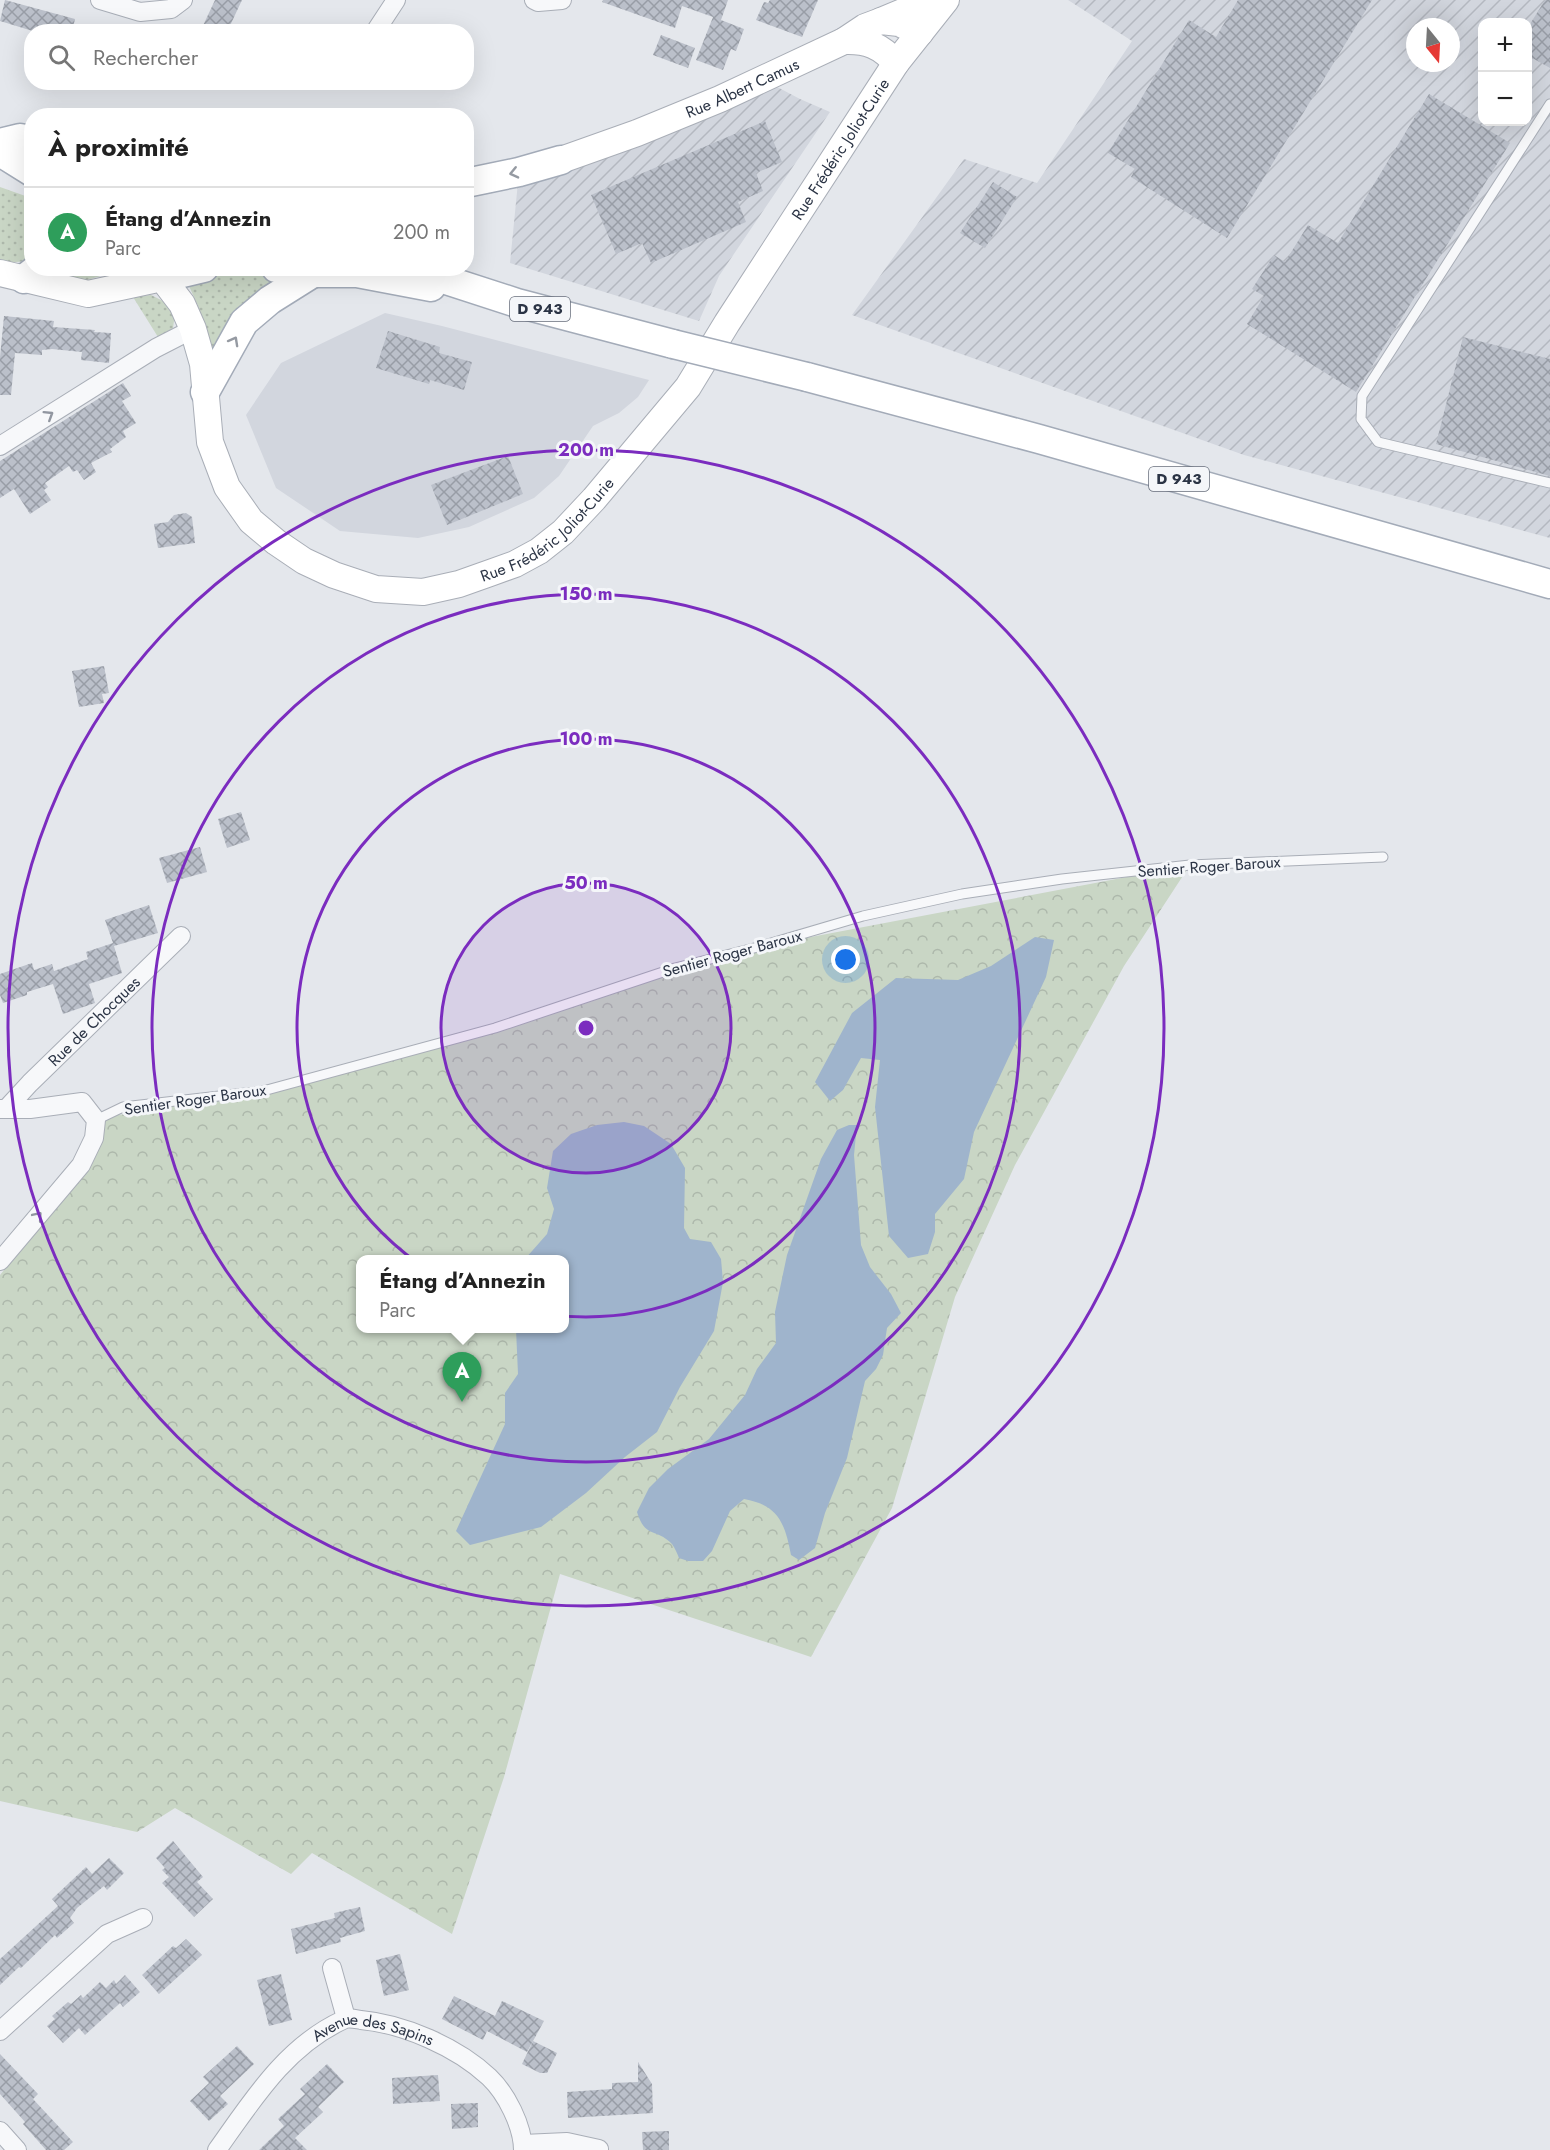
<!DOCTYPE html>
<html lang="fr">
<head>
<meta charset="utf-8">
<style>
	body { margin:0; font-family:Jost,sans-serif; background:#f2f2f2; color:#222 }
	.controls { position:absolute; right:18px; top:18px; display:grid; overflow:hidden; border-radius:12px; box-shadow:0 6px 24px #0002 }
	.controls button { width:54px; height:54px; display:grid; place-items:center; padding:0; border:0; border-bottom:2px solid #e0e0e0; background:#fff; color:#222; font:30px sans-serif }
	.compass { position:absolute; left:1406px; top:18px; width:54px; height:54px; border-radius:50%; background:#fff; box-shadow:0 6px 24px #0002; rotate:162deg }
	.you { position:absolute; left:846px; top:960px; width:21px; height:21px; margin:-15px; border:4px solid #fff; border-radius:50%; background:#1a73e8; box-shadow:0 0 0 9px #1a73e833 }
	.badge { display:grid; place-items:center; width:39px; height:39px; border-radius:50%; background:#d1495b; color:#fff; font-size:20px; font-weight:700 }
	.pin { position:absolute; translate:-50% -50px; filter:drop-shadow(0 2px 3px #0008) }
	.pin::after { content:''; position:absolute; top:32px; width:21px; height:18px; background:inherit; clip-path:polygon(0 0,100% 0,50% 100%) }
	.popup { position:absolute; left:356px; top:1255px; width:213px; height:78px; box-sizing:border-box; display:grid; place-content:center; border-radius:12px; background:#fff; filter:drop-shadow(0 2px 4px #0005); font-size:20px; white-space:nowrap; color:#767676 }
	.popup b { font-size:22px; color:#222 }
	.popup::after { content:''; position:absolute; left:50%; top:100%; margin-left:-12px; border:12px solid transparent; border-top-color:#fff }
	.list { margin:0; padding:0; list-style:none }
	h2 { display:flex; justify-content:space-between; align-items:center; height:78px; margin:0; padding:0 24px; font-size:26px }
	h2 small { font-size:20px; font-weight:400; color:#767676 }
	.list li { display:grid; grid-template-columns:39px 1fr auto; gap:18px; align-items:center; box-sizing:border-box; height:90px; padding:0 24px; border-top:2px solid #e0e0e0 }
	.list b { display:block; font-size:22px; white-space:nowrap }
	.list p { margin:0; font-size:20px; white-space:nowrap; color:#767676 }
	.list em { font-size:20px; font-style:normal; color:#767676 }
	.icon { flex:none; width:33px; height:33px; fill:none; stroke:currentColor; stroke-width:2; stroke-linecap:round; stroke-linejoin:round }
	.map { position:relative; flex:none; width:1550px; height:2150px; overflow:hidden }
	.search { position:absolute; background:#fff; box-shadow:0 6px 24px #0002; left:24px; top:24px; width:450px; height:66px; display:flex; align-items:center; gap:15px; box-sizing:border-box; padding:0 21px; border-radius:24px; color:#767676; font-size:22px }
	.panel { position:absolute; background:#fff; box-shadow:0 6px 24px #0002; left:24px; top:108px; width:450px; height:168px; border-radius:24px }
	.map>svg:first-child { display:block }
	.built { fill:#d2d6de }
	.industrial { fill:url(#industrial-furrows); fill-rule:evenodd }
	.grass { fill:url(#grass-dots) }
	.park { fill:url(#park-crowns); fill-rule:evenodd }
	.water { fill:#9fb4cc }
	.building { fill:url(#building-cross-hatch) }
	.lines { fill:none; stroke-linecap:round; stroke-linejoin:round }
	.lane-casing { stroke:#a9aeb7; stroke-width:11 }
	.street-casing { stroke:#a9aeb7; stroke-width:20 }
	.secondary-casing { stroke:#a9aeb7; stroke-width:28 }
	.primary-casing { stroke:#a3abb8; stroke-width:31 }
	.lane { stroke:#f7f8fa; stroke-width:9 }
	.street { stroke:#f7f8fa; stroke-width:18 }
	.secondary { stroke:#fff; stroke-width:26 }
	.primary { stroke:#fff; stroke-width:28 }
	.primary-bridge-casing { stroke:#a3abb8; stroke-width:31; stroke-linecap:butt }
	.primary-bridge { stroke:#fff; stroke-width:28 }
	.oneway { stroke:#959aa2 }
	.oneway2 { stroke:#9196a0 }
	.ring { fill:none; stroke:#7b2cbf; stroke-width:3 }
	.labels { text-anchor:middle; stroke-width:6; stroke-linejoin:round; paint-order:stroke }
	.shield { fill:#f4f6f9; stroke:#676e7b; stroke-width:1.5 }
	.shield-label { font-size:15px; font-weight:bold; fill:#2b3445 }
	.street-label { font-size:16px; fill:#2b3445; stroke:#f4f6f9 }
	.centre { fill:#7b2cbf; stroke:#f4f6f9; stroke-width:3 }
	.ring-label { font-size:18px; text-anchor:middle; font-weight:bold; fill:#7b2cbf; stroke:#f4f6f9; stroke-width:6; stroke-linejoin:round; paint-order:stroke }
</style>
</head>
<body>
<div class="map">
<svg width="1550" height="2150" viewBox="0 0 1550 2150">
	<defs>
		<pattern id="industrial-furrows" width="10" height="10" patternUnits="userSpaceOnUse" patternTransform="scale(1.5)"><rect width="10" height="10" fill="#d2d6de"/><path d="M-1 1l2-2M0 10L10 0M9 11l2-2" fill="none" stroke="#b4b8c0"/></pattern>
		<pattern id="grass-dots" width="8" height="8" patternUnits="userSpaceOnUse" patternTransform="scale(1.5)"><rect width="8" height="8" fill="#c9d6c5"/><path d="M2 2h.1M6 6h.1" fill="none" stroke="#adb8ab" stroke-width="1.8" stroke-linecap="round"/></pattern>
		<pattern id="park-crowns" width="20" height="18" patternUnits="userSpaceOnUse" patternTransform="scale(1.5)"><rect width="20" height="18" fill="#c9d6c5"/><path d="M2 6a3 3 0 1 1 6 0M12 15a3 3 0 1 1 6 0" fill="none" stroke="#adb8ab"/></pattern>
		<pattern id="building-cross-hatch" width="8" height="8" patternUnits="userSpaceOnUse" patternTransform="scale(1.5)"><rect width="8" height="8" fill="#bbc0ca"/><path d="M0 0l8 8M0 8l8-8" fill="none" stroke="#989da6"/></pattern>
	</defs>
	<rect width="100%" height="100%" fill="#e4e7ec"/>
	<polygon class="built" points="385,313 442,326 649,380 638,397 619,413 593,426 559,476 534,498 469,527 418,538 340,531 276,488 246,415 281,363"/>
	<g class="industrial">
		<path d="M1068,0H1550V538L1244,455L852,315L964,159L1037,183L1132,41ZM1482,22H1528V122H1482ZM1415,27H1451V63H1415Z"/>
		<polygon points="762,79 800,99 830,112 719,276 699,321 510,263 519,172"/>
	</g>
	<g class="grass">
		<polygon points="0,187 31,198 31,261 0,263"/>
		<polygon points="48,269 123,269 84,281 42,272"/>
		<polygon points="256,274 295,275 213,359 198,306 185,277"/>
		<polygon points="151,295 167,303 175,314 173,328 158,337 133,297"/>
	</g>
	<path class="park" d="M1190,865L1124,966L1015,1165L955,1297L892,1508L811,1657L560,1574L504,1777L452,1934L312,1853L291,1874L175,1808L137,1832L0,1801V1275L91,1162L100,1118L263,1091L758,947ZM360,1260H564V1328H360Z"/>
	<g class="water">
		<polygon points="1035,937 1054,940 1046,977 974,1132 964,1179 935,1214 935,1232 928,1254 908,1258 889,1236 875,1107 880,1060 861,1058 843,1090 830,1101 815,1082 852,1013 896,978 958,980 991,966"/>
		<polygon points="624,1122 644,1126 671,1144 685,1168 684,1228 690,1239 711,1242 721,1259 723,1282 714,1331 680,1387 657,1432 625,1457 586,1493 541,1527 470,1545 456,1531 505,1424 505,1393 518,1374 516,1329 564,1328 564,1260 525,1259 547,1234 554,1209 547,1188 553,1151 571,1134 597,1125"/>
		<path d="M849,1125H857L854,1155L861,1245L870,1267L891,1294L901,1313L887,1328L883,1355L876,1369L865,1381L847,1458L825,1513L815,1548L799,1560L791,1555C785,1523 778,1505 744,1499L730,1511L712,1551L703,1561H688L679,1558C677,1553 675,1548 672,1544C657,1528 645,1539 637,1512L649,1488L668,1469L709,1439L745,1395L757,1369L776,1343L775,1312L787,1255L821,1159L837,1130Z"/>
	</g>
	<g class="building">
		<polygon points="5,0 75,19 72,32 36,32 0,21"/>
		<polygon points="215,0 242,0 227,32 200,32"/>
		<polygon points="603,0 728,0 721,20 744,29 736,51 731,49 723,70 696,60 713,17 682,6 675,28 602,2"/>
		<polygon points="770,0 818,0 802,37 756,20 764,2 768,3"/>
		<polygon points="1238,0 1372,0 1227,238 1131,177 1135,169 1108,153 1189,20 1216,37"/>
		<polygon points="1545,0 1550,0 1550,68 1527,55 1527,29"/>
		<polygon points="661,35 695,48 688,68 653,55"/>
		<polygon points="1429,94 1510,143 1356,392 1247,324 1264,296 1252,289 1274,255 1285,262 1308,225 1338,243"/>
		<polygon points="765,121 782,162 756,173 763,191 738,202 746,222 651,263 642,243 616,254 591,195"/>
		<polygon points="993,182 1017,197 985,248 960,233"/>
		<polygon points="4,316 54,321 53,327 95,330 94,332 111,333 109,363 81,360 82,352 52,349 42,350 42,355 15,353 11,395 0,395 0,357"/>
		<polygon points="388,331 440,347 439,353 472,362 464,390 430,380 429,384 376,368"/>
		<polygon points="1463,337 1550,359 1550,476 1436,444"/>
		<polygon points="123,383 131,396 122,401 136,423 123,431 126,437 110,449 112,452 91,463 96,472 84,480 77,470 73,472 69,466 45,483 48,487 44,490 51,500 30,514 14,489 0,498 0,461"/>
		<polygon points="508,456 523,494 447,525 431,485"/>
		<polygon points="186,513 192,517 195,543 158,548 154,524 168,522 174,515"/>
		<polygon points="104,666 109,693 102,694 104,703 79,707 72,671"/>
		<polygon points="241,812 250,840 227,848 218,819"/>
		<polygon points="200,847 207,872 167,883 159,858"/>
		<polygon points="149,905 158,933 114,946 122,973 89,984 95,1003 63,1014 53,984 27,992 27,995 3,1003 0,995 0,974 32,963 34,970 52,964 54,971 88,959 86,952 113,943 105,920"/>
		<polygon points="173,1841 203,1877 197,1882 213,1899 194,1917 162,1883 169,1877 162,1870 165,1868 156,1858"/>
		<polygon points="109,1858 124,1873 107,1890 104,1886 77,1908 70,1918 74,1923 57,1938 55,1935 21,1968 19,1967 0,1985 0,1959 58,1906 52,1899 86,1867 92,1874"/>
		<polygon points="360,1907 365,1931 340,1938 341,1942 296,1954 291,1929 335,1918 334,1913"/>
		<polygon points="186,1939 202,1955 159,1994 142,1975 173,1946 176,1948"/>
		<polygon points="400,1954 409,1990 384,1996 376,1960"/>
		<polygon points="281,1974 292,2020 269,2026 257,1980"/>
		<polygon points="125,1975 140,1992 123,2007 120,2003 85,2035 79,2028 63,2043 47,2026 55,2019 52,2016 68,2002 71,2004 81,1995 83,1998 100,1982 106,1988 114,1980 116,1984"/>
		<polygon points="454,1996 495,2016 502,2001 544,2021 527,2052 487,2031 483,2040 442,2019"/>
		<polygon points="533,2041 557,2053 547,2073 540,2073 522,2064"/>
		<polygon points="237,2046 254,2064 220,2096 228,2104 209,2121 190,2101 209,2083 203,2077"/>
		<polygon points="0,2054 38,2094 33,2099 73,2142 64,2150 46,2150 23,2124 25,2122 0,2094"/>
		<polygon points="638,2062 652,2084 653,2113 568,2118 567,2092 612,2089 612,2083 638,2082"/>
		<polygon points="327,2064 344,2082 318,2107 323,2112 295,2138 307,2150 259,2150 284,2126 278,2119 305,2094 300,2089"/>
		<polygon points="438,2075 440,2101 393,2104 392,2078"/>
		<polygon points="478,2103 478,2127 452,2129 451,2104"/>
		<polygon points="669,2131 669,2150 643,2150 642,2132"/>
	</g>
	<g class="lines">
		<defs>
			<g id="lane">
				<polyline points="1550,104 1362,396 1361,419 1378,442 1550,483"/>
				<polyline points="96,1120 123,1107 263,1091 495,1028 675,968 758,947 863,916 962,894 1062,879 1190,865 1383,857"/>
			</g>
			<g id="street">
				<polyline points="100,0 140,12 171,9 183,0"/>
				<polyline points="534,0 538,2 562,0"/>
				<polyline points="375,32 396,0"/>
				<polyline points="0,446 156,348 193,329"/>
				<path id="s1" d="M7,1108L30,1083L181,936"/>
				<polyline points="0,1109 30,1109 82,1102 96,1120 94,1138 81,1165 0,1261"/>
				<polyline points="332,1968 346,2018"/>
				<polyline points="0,2031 107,1934 143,1918"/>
				<polyline points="0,2131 17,2150"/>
				<polyline points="523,2144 567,2142 599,2149"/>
				<path id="s2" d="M217,2150C252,2101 286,2046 343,2020C348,2017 355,2019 361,2020C404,2024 457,2047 489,2077C506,2093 523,2126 523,2150"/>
			</g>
			<g id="secondary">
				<polyline points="881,21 931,0"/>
				<path d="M844,41C867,40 881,46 896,63"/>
				<path id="s3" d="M561,160L637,133L720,99L844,41L865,27L881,21L899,23L920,33"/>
				<path id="s4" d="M0,273L88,294L162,278L182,304L193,329L203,364L210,442L227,487L251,521L276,542L304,561L334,575L376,589L423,592L459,584L490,573L515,564L539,551L563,532L594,499L688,387L727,323L896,63L946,0"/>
			</g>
			<g id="primary">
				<polyline points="0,143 20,138 32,140"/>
				<polyline points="0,152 32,172"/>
				<polyline points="466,183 519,172 561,160"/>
				<polyline points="155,268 162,278 204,268"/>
				<polyline points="276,268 313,273 357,273 431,287"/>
				<polyline points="409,268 517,303 673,344"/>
				<polyline points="24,279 38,268"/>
				<polyline points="807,377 1039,439 1550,584"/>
				<polyline points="205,392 244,322 270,300 313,273"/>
			</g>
		</defs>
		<use href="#lane" class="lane-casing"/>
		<use href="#street" class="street-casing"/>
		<use href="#secondary" class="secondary-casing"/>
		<use href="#primary" class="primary-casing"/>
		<use href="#lane" class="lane"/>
		<use href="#street" class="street"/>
		<use href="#secondary" class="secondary"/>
		<use href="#primary" class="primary"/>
		<defs>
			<polyline id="primary-bridge" points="673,344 807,377"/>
		</defs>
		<use href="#primary-bridge" class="primary-bridge-casing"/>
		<use href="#primary-bridge" class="primary-bridge"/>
	</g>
	<defs><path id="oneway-chevron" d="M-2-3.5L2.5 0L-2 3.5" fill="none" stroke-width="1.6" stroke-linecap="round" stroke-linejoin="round" transform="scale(1.5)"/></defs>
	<g class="oneway">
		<use href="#oneway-chevron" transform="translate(514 173) rotate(167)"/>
		<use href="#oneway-chevron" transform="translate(234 341) rotate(-61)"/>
	</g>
	<g class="oneway2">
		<use href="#oneway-chevron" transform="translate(49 415) rotate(-32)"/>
		<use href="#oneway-chevron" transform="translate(38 1216) rotate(-50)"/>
	</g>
	<circle cx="586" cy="1028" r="145" fill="#7b2cbf" fill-opacity=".12"/>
	<g class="ring">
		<circle cx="586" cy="1028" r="145"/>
		<circle cx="586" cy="1028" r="289"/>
		<circle cx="586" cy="1028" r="434"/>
		<circle cx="586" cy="1028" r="578"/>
	</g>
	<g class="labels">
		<g class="shield">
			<rect x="510" y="297" width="60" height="24" rx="4.5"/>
			<rect x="1149" y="467" width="60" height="24" rx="4.5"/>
		</g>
		<g class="shield-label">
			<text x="540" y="314">D 943</text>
			<text x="1179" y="484">D 943</text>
		</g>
		<g class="street-label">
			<text dy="6" stroke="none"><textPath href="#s3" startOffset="195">Rue Albert Camus</textPath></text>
			<text dy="6" stroke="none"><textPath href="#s4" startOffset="1250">Rue Frédéric Joliot-Curie</textPath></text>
			<text dy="6" stroke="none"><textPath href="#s4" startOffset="764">Rue Frédéric Joliot-Curie</textPath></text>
			<text transform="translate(1209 866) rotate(-4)" y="6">Sentier Roger Baroux</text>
			<text transform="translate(732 953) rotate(-15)" y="6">Sentier Roger Baroux</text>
			<text dy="6" stroke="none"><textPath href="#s1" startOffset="123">Rue de Chocques</textPath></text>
			<text transform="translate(195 1099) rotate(-8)" y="6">Sentier Roger Baroux</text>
			<text dy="6" stroke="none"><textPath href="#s2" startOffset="213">Avenue des Sapins</textPath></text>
		</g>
	</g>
	<circle cx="586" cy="1028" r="9" class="centre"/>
	<g class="ring-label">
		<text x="586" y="456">200 m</text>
		<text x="586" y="600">150 m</text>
		<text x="586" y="745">100 m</text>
		<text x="586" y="889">50 m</text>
	</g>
</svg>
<div class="controls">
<button>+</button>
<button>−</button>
</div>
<svg class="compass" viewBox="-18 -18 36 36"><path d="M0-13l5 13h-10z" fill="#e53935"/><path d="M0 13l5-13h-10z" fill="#767676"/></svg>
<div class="you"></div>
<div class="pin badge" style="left:462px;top:1402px;background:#2e9e5b">A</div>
<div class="popup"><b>Étang d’Annezin</b>Parc</div>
<div class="search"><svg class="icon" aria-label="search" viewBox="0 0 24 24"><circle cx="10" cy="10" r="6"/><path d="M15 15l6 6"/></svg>Rechercher</div>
<section class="panel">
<h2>À proximité<small></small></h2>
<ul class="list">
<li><span class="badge" style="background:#2e9e5b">A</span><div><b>Étang d’Annezin</b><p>Parc</p></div><em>200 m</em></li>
</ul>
</section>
</div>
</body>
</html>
